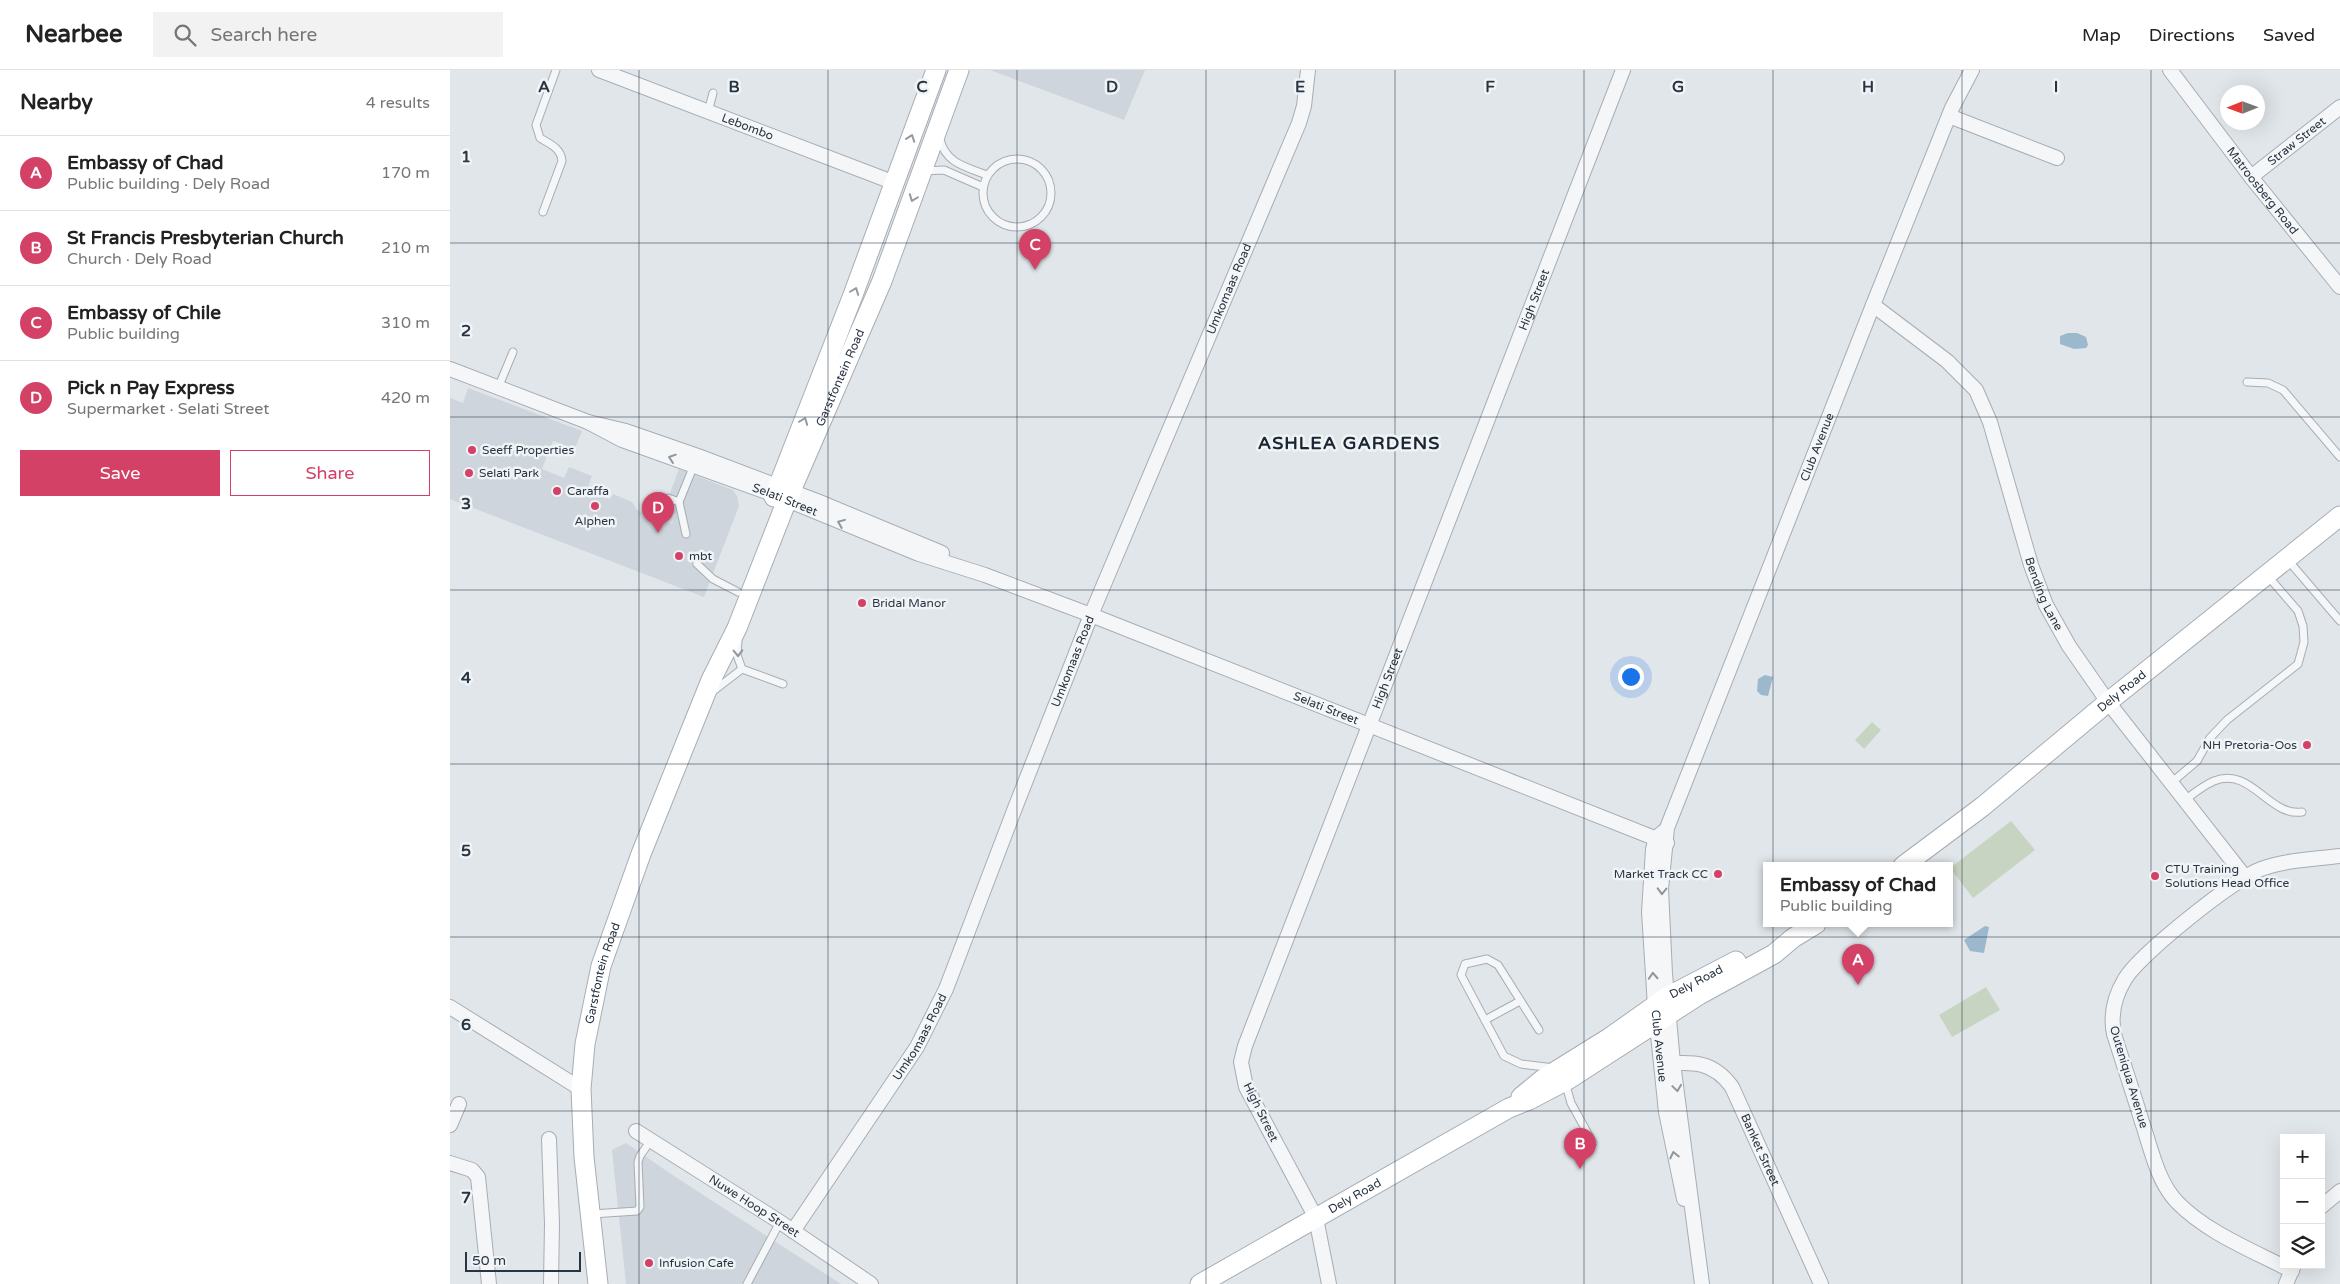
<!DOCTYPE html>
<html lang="en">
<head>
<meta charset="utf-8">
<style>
	body { margin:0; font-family:"Varela Round",sans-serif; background:#f2f2f2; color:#222 }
	.controls { position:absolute; right:15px; bottom:15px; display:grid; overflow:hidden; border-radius:0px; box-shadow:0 5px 20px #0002 }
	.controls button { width:45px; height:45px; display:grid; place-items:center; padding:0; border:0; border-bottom:1px solid #e0e0e0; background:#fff; color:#222; font:25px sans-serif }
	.compass { position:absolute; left:1770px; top:15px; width:45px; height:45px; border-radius:50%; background:#fff; box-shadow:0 5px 20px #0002; rotate:269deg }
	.scale { position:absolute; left:15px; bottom:12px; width:116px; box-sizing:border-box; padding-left:5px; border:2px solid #283543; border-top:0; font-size:14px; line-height:18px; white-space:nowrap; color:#283543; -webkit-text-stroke:4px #f1f4f7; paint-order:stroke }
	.you { position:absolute; left:1180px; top:606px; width:18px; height:18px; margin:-12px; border:4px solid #fff; border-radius:50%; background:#1a73e8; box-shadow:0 0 0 8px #1a73e833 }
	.badge { display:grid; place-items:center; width:32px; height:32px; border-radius:50%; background:#d44167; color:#fff; font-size:16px; font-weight:700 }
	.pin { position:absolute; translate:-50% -41px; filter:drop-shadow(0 1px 2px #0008) }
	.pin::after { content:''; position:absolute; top:26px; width:18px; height:15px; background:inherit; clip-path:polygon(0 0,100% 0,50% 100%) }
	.popup { position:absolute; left:1313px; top:792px; width:190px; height:65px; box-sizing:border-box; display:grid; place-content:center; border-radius:0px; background:#fff; filter:drop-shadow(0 1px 4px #0005); font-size:16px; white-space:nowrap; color:#767676 }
	.popup b { font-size:19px; color:#222 }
	.popup::after { content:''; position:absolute; left:50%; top:100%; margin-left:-10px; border:10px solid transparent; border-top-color:#fff }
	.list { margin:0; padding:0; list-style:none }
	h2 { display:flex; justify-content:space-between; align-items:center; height:65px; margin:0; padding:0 20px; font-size:21px }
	h2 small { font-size:16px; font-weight:400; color:#767676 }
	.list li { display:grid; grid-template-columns:32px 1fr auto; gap:15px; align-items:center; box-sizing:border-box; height:75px; padding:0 20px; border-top:1px solid #e0e0e0 }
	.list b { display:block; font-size:19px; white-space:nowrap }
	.list p { margin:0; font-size:16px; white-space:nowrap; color:#767676 }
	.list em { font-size:16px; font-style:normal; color:#767676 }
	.actions { display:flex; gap:10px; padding:15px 20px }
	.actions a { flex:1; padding:11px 0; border:1px solid #d44167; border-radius:0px; text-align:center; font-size:18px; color:#d44167 }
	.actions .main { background:#d44167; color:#fff }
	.icon { flex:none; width:28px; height:28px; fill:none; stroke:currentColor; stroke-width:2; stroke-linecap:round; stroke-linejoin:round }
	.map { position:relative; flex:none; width:1890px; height:1214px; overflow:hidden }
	header { display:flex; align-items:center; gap:30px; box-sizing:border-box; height:70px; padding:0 25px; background:#fff; border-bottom:1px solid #e0e0e0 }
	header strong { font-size:24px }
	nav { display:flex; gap:28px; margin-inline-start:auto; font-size:18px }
	.search { width:350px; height:45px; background:#f2f2f2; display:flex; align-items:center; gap:12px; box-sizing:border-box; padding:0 18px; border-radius:0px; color:#767676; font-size:19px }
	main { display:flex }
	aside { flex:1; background:#fff }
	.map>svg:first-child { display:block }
	.built { fill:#cfd5dc }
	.green { fill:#c8d4c2 }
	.water { fill:#9bb8cc }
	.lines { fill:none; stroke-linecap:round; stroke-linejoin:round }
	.lane-casing { stroke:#a6adb5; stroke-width:9 }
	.street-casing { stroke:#a6adb5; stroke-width:16 }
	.secondary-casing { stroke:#a6adb5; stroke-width:21 }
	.lane { stroke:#f4f6f8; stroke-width:7 }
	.street { stroke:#f4f6f8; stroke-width:14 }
	.secondary { stroke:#fff; stroke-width:19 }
	.oneway { stroke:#949aa1 }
	.oneway2 { stroke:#8e969e }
	.grid { fill:none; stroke:#283543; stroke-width:1; stroke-opacity:0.55 }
	.poi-dot { fill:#d44167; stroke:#f1f4f7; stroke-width:2 }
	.labels { text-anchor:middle; stroke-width:5; stroke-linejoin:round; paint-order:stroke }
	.street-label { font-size:12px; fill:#283543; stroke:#f1f4f7 }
	.poi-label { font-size:12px; fill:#283543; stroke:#f1f4f7; text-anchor:start }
	.district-label { font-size:18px; font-weight:bold; letter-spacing:1px; fill:#1b2633; stroke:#f1f4f7 }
	.grid-label { font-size:16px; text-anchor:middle; font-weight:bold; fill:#283543; stroke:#f1f4f7; stroke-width:5; stroke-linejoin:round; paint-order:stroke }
</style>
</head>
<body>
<header>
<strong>Nearbee</strong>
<div class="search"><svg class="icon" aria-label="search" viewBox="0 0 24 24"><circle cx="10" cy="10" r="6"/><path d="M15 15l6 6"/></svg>Search here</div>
<nav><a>Map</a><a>Directions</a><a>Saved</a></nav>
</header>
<main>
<aside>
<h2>Nearby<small>4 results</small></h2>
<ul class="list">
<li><span class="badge">A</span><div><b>Embassy of Chad</b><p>Public building · Dely Road</p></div><em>170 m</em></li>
<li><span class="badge">B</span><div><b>St Francis Presbyterian Church</b><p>Church · Dely Road</p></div><em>210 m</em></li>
<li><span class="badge">C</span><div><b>Embassy of Chile</b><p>Public building</p></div><em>310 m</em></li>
<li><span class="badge">D</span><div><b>Pick n Pay Express</b><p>Supermarket · Selati Street</p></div><em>420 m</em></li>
</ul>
<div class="actions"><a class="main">Save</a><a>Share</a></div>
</aside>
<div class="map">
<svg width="1890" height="1214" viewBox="0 0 1890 1214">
	<rect width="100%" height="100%" fill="#e1e6ea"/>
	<g class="built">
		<polygon points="540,0 695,0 674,50"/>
		<polygon points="18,318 132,361 125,379 103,371 92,399 114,408 119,397 142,406 138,417 148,421 147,424 160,429 163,424 182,432 187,440 222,454 226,444 214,439 229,399 283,420 287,426 289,436 254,527 0,429 0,328 13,333"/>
		<polygon points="176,1073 224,1106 391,1214 176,1214 162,1080"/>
	</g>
	<g class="green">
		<polygon points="1422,652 1431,660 1414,679 1405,670"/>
		<polygon points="1561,751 1585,780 1523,828 1500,798"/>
		<polygon points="1536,917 1550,940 1502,967 1489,945"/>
	</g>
	<g class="water">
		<polygon points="1618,263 1627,263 1636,267 1638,275 1636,278 1624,279 1610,274 1610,266"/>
		<polygon points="1315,605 1323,607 1318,626 1311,625 1307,621 1308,609"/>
		<polygon points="1535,856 1539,857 1534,883 1520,881 1514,870"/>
	</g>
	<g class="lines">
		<defs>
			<g id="lane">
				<polyline points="258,42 263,23"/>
				<path d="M490,69C495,93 516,97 537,105"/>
				<circle cx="567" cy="123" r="34"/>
				<polyline points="474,101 494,100 533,117"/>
				<path d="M93,142L112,91C111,78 100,74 90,68L86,55L106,0"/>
				<polyline points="1797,312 1818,313 1833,320 1890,387"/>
				<polyline points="48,318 63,282"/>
				<polyline points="218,428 229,432 236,464"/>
				<polyline points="229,432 244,395"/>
				<polyline points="1837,489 1890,551"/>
				<polyline points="247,494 263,509 288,522"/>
				<polyline points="288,572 287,585 292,599 333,614"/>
				<polyline points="262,622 292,599"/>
				<polyline points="1721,713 1747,691 1760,668 1777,650 1848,594 1854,572 1853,556 1848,541 1817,505"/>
				<path d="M1735,730C1744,723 1754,715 1764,711C1801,696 1819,747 1852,742"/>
				<polyline points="1035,950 1070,931"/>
				<polyline points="1089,960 1048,895 1037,889 1015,894 1011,905 1054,986 1071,994 1104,998"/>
				<polyline points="1115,1012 1121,1033 1143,1073"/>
				<polyline points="142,1144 187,1141 190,1137 188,1092 190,1086 201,1070"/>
				<polyline points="297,1214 330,1152"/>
			</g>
			<g id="street">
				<path id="s1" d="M149,0L445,113"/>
				<path id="s2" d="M1720,0L1801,107L1890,217"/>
				<polyline points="1499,46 1607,88"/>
				<path id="s3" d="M1801,107L1890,37"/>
				<path id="s4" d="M1423,235L1497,291L1526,320L1540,352L1581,495L1596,535L1619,576L1658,632L1795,807"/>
				<polyline points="0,299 138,352 176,361 248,386 367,431 492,483"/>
				<path id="s5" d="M138,352L172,370L325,425L469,484L535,505L641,545L1217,773"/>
				<path id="s6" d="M1213,762L1206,768L1203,779L1199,842L1205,936L1216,1042L1234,1129"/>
				<polyline points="0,937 131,1019"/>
				<path id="s7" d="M1214,994C1244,991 1264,992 1282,1017L1371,1214"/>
				<polyline points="0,1055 9,1034"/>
				<path id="s8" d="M186,1061L330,1152L421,1214"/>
				<polyline points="99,1069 102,1154 101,1214"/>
				<polyline points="0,1093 22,1100 28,1107 39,1214"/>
				<polyline points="1871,1137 1890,1121"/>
				<path id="s9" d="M343,1161L467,977L496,919L565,738L641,545L849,53L854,36L858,0"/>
				<path d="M1842,1201C1804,1181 1757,1163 1727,1132C1707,1111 1701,1078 1692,1052C1683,1022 1673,993 1664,964C1660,944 1664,927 1675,909C1689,885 1784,809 1811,799C1836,790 1864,789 1890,786"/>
				<path id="s10" d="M879,1214L866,1148L796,1017L791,992L795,976L1173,0"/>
				<path id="s11" d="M1252,1214L1223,993L1215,904L1211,819L1217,758L1423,235L1502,38L1522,0"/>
				<polyline points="1836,1214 1844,1195"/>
			</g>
			<g id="secondary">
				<polyline points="324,427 403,225 486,0"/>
				<path id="s12" d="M1453,796L1532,737L1658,632L1890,446"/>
				<path id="s13" d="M1071,1027L1093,1009L1159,968L1217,927L1286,891"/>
				<path id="s14" d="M148,1214L134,1087L131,1019L135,974L151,896L191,784L261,610L287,558L337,430L432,211L509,0"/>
				<path id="s15" d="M750,1214L1059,1038L1079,1030L1119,1009L1249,925L1324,884L1343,868L1366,854"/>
			</g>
		</defs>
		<use href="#lane" class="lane-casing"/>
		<use href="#street" class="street-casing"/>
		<use href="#secondary" class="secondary-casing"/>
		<use href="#lane" class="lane"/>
		<use href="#street" class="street"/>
		<use href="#secondary" class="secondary"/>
	</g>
	<defs><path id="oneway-chevron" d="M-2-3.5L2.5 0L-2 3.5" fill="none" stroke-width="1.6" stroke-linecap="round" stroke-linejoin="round" transform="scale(1.25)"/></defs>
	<g class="oneway">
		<use href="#oneway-chevron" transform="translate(461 68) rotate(-70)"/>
		<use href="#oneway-chevron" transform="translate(463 128) rotate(111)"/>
		<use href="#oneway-chevron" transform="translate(405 221) rotate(-69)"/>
		<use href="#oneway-chevron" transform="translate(354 351) rotate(-69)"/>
	</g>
	<g class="oneway2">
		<use href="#oneway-chevron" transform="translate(222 388) rotate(-161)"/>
		<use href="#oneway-chevron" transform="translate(391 453) rotate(-158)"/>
		<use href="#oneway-chevron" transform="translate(288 583) rotate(89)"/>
		<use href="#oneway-chevron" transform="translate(1212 821) rotate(91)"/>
		<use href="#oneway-chevron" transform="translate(1203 906) rotate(-93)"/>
		<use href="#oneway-chevron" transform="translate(1227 1018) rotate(82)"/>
		<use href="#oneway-chevron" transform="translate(1224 1085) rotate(-103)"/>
	</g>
	<path class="grid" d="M189,0V1214M378,0V1214M567,0V1214M756,0V1214M945,0V1214M1134,0V1214M1323,0V1214M1512,0V1214M1701,0V1214M0,173H1890M0,347H1890M0,520H1890M0,694H1890M0,867H1890M0,1041H1890"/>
	<g class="poi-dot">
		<circle cx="22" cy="380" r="5"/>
		<circle cx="19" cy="403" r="5"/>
		<circle cx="107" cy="421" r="5"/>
		<circle cx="145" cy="436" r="5"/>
		<circle cx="229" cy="486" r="5"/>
		<circle cx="412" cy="533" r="5"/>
		<circle cx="1857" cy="675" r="5"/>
		<circle cx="1268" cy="804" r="5"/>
		<circle cx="1705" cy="806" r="5"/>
		<circle cx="199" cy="1193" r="5"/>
	</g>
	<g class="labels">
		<g class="street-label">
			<text dy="4" stroke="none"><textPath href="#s1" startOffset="159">Lebombo</textPath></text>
			<text dy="4" stroke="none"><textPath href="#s3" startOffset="58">Straw Street</textPath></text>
			<text dy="4" stroke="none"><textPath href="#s2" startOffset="152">Matroosberg Road</textPath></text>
			<text dy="4" stroke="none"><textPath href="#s9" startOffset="1042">Umkomaas Road</textPath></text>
			<text dy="4" stroke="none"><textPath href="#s10" startOffset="1058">High Street</textPath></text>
			<text dy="4" stroke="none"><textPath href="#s14" startOffset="956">Garstfontein Road</textPath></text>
			<text dy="4" stroke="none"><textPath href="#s11" startOffset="868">Club Avenue</textPath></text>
			<text dy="4" stroke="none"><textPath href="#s5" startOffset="212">Selati Street</textPath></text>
			<text dy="4" stroke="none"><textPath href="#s4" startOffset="349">Bending Lane</textPath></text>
			<text dy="4" stroke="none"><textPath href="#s9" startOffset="638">Umkomaas Road</textPath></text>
			<text dy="4" stroke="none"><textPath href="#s10" startOffset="652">High Street</textPath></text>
			<text dy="4" stroke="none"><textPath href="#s12" startOffset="280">Dely Road</textPath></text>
			<text dy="4" stroke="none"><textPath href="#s5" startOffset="792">Selati Street</textPath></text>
			<text dy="4" stroke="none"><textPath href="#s14" startOffset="314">Garstfontein Road</textPath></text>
			<text dy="4" stroke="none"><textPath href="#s13" startOffset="210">Dely Road</textPath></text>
			<text dy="4" stroke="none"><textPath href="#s9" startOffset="232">Umkomaas Road</textPath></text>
			<text dy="4" stroke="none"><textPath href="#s6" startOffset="218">Club Avenue</textPath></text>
			<text transform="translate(1679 1007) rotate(73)" y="4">Outeniqua Avenue</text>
			<text transform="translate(811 1042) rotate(64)" y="4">High Street</text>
			<text dy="4" stroke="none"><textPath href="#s7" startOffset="145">Banket Street</textPath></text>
			<text dy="4" stroke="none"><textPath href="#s15" startOffset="178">Dely Road</textPath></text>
			<text dy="4" stroke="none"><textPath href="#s8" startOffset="140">Nuwe Hoop Street</textPath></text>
		</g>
		<g class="poi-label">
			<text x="32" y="384">Seeff Properties</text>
			<text x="29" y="407">Selati Park</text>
			<text x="117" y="425">Caraffa</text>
			<text x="145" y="455" text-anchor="middle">Alphen</text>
			<text x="239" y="490">mbt</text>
			<text x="422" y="537">Bridal Manor</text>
			<text x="1847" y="679" text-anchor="end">NH Pretoria-Oos</text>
			<text x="1715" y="803">CTU Training<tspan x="1715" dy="14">Solutions Head Office</tspan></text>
			<text x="1258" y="808" text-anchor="end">Market Track CC</text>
			<text x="209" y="1197">Infusion Cafe</text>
		</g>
		<g class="district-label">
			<text x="899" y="379">ASHLEA GARDENS</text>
		</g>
	</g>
	<g class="grid-label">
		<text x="94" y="22">A</text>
		<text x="284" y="22">B</text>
		<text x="472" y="22">C</text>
		<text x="662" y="22">D</text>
		<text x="850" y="22">E</text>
		<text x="1040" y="22">F</text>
		<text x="1228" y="22">G</text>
		<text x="1418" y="22">H</text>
		<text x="1606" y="22">I</text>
		<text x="16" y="92">1</text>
		<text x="16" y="266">2</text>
		<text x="16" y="439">3</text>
		<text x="16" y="613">4</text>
		<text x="16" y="786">5</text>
		<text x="16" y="960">6</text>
		<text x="16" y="1133">7</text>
	</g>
</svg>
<div class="controls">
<button>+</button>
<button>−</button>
<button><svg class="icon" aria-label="layers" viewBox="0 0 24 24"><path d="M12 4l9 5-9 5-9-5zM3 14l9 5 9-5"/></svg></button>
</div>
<svg class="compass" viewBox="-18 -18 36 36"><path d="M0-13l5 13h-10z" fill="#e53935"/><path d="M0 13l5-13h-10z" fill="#767676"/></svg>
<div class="scale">50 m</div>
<div class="you"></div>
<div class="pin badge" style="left:1408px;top:915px">A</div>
<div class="popup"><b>Embassy of Chad</b>Public building</div>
<div class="pin badge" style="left:1130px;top:1099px">B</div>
<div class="pin badge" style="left:585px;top:200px">C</div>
<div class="pin badge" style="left:208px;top:463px">D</div>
</div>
</main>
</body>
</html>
